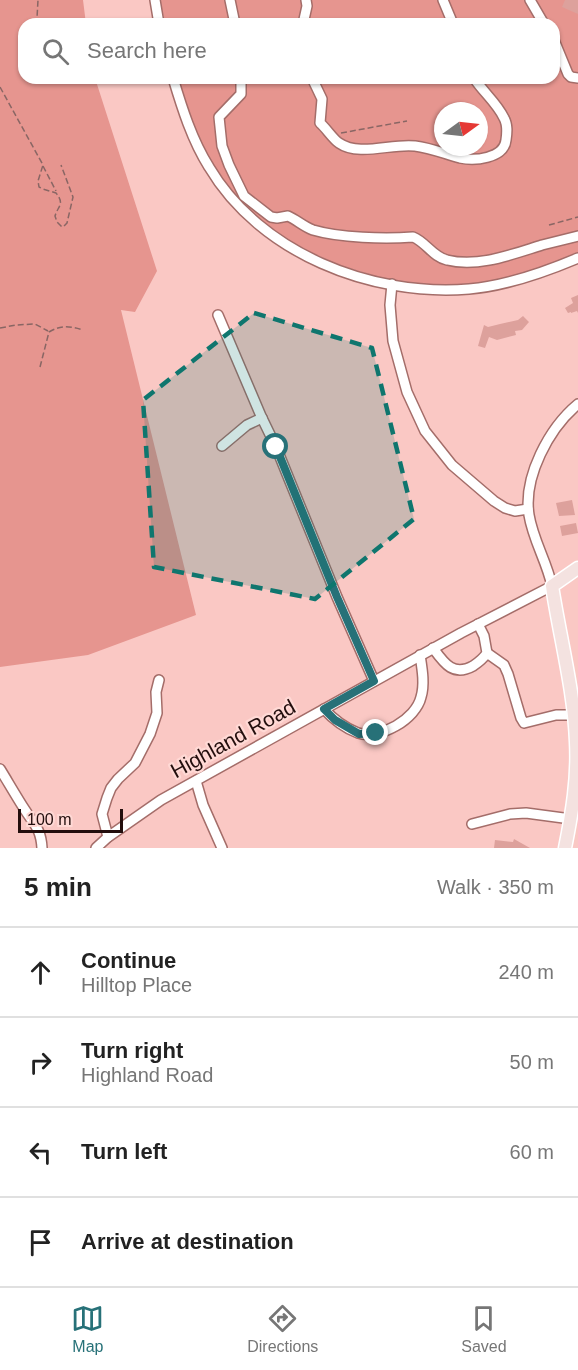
<!DOCTYPE html>
<html lang="en">
<head>
<meta charset="utf-8">
<style>
	body { margin:0; font-family:Helvetica,sans-serif; background:#f2f2f2; color:#222 }
	.compass { position:absolute; left:434px; top:102px; width:54px; height:54px; border-radius:50%; background:#fff; box-shadow:0 2px 4px #0004; rotate:75deg }
	.scale { position:absolute; left:18px; bottom:15px; width:105px; box-sizing:border-box; padding-left:6px; border:3px solid #230e0d; border-top:0; font-size:16px; line-height:21px; white-space:nowrap; color:#230e0d; -webkit-text-stroke:4px #ffd9d5; paint-order:stroke }
	.stop { position:absolute; width:18px; height:18px; margin:-14px; border:4px solid #277178; border-radius:50%; background:#fff }
	.stop.end { background:#277178; border-color:#fff; box-shadow:0 2px 6px #0008 }
	.list { margin:0; padding:0; list-style:none }
	h2 { display:flex; justify-content:space-between; align-items:center; height:78px; margin:0; padding:0 24px; font-size:26px }
	h2 small { font-size:20px; font-weight:400; color:#767676 }
	.list li { display:grid; grid-template-columns:39px 1fr auto; gap:18px; align-items:center; box-sizing:border-box; height:90px; padding:0 24px; border-top:2px solid #e0e0e0 }
	.list b { display:block; font-size:22px; white-space:nowrap }
	.list p { margin:0; font-size:20px; white-space:nowrap; color:#767676 }
	.list em { font-size:20px; font-style:normal; color:#767676 }
	.icon { flex:none; width:33px; height:33px; fill:none; stroke:currentColor; stroke-width:2; stroke-linecap:round; stroke-linejoin:round }
	.map { position:relative; flex:none; width:578px; height:848px; overflow:hidden }
	.search { position:absolute; background:#fff; box-shadow:0 2px 4px #0004; left:18px; right:18px; top:18px; height:66px; display:flex; align-items:center; gap:15px; box-sizing:border-box; padding:0 21px; border-radius:18px; color:#767676; font-size:22px }
	.sheet { height:438px; background:#fff }
	nav { display:flex; justify-content:space-around; align-items:center; box-sizing:border-box; height:84px; border-top:2px solid #e0e0e0; background:#fff; font-size:16px; color:#767676 }
	nav a { display:grid; justify-items:center; gap:3px }
	nav .on { color:#277178 }
	.map>svg:first-child { display:block }
	.green { fill:#e6958f; fill-rule:evenodd }
	.building { fill:#dda19c }
	.lines { fill:none; stroke-linecap:round; stroke-linejoin:round }
	.minor-casing { stroke:#a46d69; stroke-width:12 }
	.major-casing { stroke:#fff; stroke-width:15 }
	.path { stroke:#896664; stroke-width:1.5; stroke-dasharray:6 3; stroke-linecap:butt }
	.minor { stroke:#fff; stroke-width:9 }
	.major { stroke:#f4e2e0; stroke-width:12 }
	.route { stroke:#277178; stroke-width:8 }
	.marked { fill:#0f766e; fill-opacity:0.2; stroke:#0f766e; stroke-width:4.5; stroke-dasharray:12 8; stroke-linejoin:round }
	.labels { text-anchor:middle; stroke-width:4.5; stroke-linejoin:round; paint-order:stroke }
	.street-label { font-size:21px; fill:#230e0d; stroke:#ffd9d5 }
</style>
</head>
<body>
<div class="map">
<svg width="578" height="848" viewBox="0 0 578 848">
	<rect width="100%" height="100%" fill="#fac8c4"/>
	<g class="green">
		<polygon points="0,0 83,0 86,24 24,24 24,78 95,78 157,271 135,312 121,310 196,615 88,655 0,667"/>
		<path d="M160,0H578V254L563,261L514,277L474,285L434,286L388,280L339,265L292,244L248,211L212,166L190,115L178,78H554V24H165ZM443,111H479V147H443Z"/>
	</g>
	<g class="building">
		<polygon points="565,0 578,0 578,14 562,7"/>
		<polygon points="578,295 578,313 577,311 571,313 571,312 568,313 565,308 573,303 571,298"/>
		<polygon points="523,316 529,322 522,330 515,331 516,335 497,340 489,337 485,348 478,346 484,325 488,327 500,324 518,320"/>
		<polygon points="572,500 575,515 559,516 556,503"/>
		<polygon points="576,523 578,533 562,536 560,526"/>
		<polygon points="514,839 530,848 494,848 495,840 513,842"/>
	</g>
	<g class="lines">
		<defs>
			<g id="minor">
				<polyline points="155,0 159,24"/>
				<polyline points="230,0 235,24"/>
				<polyline points="443,0 453,24"/>
				<polyline points="530,0 544,24"/>
				<polyline points="303,24 307,6 306,0"/>
				<polyline points="554,40 568,74 571,77 578,78"/>
				<path d="M173,78C182,108 192,140 209,167C260,253 371,297 469,289C504,286 545,272 578,258"/>
				<path d="M241,78V94L219,117L222,146L229,165L244,196L271,217L277,218L288,216C297,220 304,227 313,230C340,238 385,239 413,237C426,242 433,257 447,260C478,268 513,254 542,245C554,242 566,239 578,236"/>
				<path d="M312,78L322,99L320,123C326,128 333,139 339,143C359,157 392,143 415,146C431,148 445,154 460,158C474,161 504,159 506,140C507,133 508,125 504,118C497,103 483,92 474,78"/>
				<polyline points="392,284 390,305 393,341 407,392 425,431 452,465 494,501 505,508 515,511 528,509"/>
				<polyline points="218,315 261,416 276,447 337,597 374,681"/>
				<polyline points="222,446 247,425 262,418"/>
				<path d="M433,648C444,663 453,677 473,666C479,662 483,659 487,653L484,636L478,624"/>
				<polyline points="487,653 504,665 508,674 521,718 524,723 556,715 574,715"/>
				<path d="M324,709C333,719 345,728 358,733C380,740 416,719 421,697C425,684 422,668 420,655"/>
				<path d="M0,769C8,782 16,796 25,810C34,824 41,829 42,848"/>
				<polyline points="196,781 203,805 222,848"/>
				<polyline points="472,824 510,814 526,813 571,819"/>
				<polyline points="108,837 102,814 107,798 111,788 118,779 135,763 150,734 157,713 156,692 159,680"/>
				<path d="M96,848L108,837L161,800L461,633L552,586C547,562 533,540 529,515C523,477 549,428 578,404"/>
			</g>
			<path id="major" d="M565,848C572,813 578,778 576,742C574,690 560,638 552,586L578,568"/>
		</defs>
		<use href="#minor" class="minor-casing"/>
		<use href="#major" class="major-casing"/>
		<g class="path">
			<polyline points="34,24 37,18 38,0"/>
			<path d="M0,87L43,165L38,181L39,187L43,189L56,193C65,204 58,206 55,216L57,222L62,227L64,226L67,223L73,197L61,165"/>
			<polyline points="341,133 407,121"/>
			<polyline points="43,166 56,191"/>
			<polyline points="549,225 578,217"/>
			<polyline points="0,328 16,325 35,324 48,331"/>
			<path d="M40,367L49,332C60,325 70,326 83,330"/>
		</g>
		<use href="#minor" class="minor"/>
		<use href="#major" class="major"/>
	</g>
	<g class="lines">
		<polyline class="route" points="276,447 337,597 374,681 324,709 335,720 359,734 376,733"/>
	</g>
	<path class="marked" d="M254,313L372,348L414,519L315,599L154,567L143,400Z"/>
	<g class="labels">
		<g class="street-label">
			<text transform="translate(233 739) rotate(-29)" y="7">Highland Road</text>
		</g>
	</g>
</svg>
<svg class="compass" viewBox="-18 -18 36 36"><path d="M0-13l5 13h-10z" fill="#e53935"/><path d="M0 13l5-13h-10z" fill="#767676"/></svg>
<div class="scale">100 m</div>
<div class="stop" style="left:276px;top:447px"></div>
<div class="stop end" style="left:376px;top:733px"></div>
<div class="search"><svg class="icon" aria-label="search" viewBox="0 0 24 24"><circle cx="10" cy="10" r="6"/><path d="M15 15l6 6"/></svg>Search here</div>
</div>
<section class="sheet">
<h2>5 min<small>Walk · 350 m</small></h2>
<ul class="list">
<li><svg class="icon" aria-label="ahead" viewBox="0 0 24 24"><path d="M12 20V5M6 11l6-6 6 6"/></svg><div><b>Continue</b><p>Hilltop Place</p></div><em>240 m</em></li>
<li><svg class="icon" aria-label="right" viewBox="0 0 24 24"><path d="M7 20v-9h11M14 6l5 5-5 5"/></svg><div><b>Turn right</b><p>Highland Road</p></div><em>50 m</em></li>
<li><svg class="icon" aria-label="left" viewBox="0 0 24 24"><path d="M17 20v-9H6M10 6l-5 5 5 5"/></svg><div><b>Turn left</b></div><em>60 m</em></li>
<li><svg class="icon" aria-label="arrive" viewBox="0 0 24 24"><path d="M6 21V4h12l-3 4 3 4H6"/></svg><div><b>Arrive at destination</b></div></li>
</ul>
</section>
<nav>
<a class="on"><svg class="icon" aria-label="map" viewBox="0 0 24 24"><path d="M3 6l6-2 6 2 6-2v14l-6 2-6-2-6 2zM9 4v14M15 6v14"/></svg>Map</a>
<a><svg class="icon" aria-label="directions" viewBox="0 0 24 24"><path d="M12 3l9 9-9 9-9-9zM9 14v-3h6M13 9l2 2-2 2"/></svg>Directions</a>
<a><svg class="icon" aria-label="saved" viewBox="0 0 24 24"><path d="M7 4h10v16l-5-4-5 4z"/></svg>Saved</a>
</nav>
</body>
</html>
